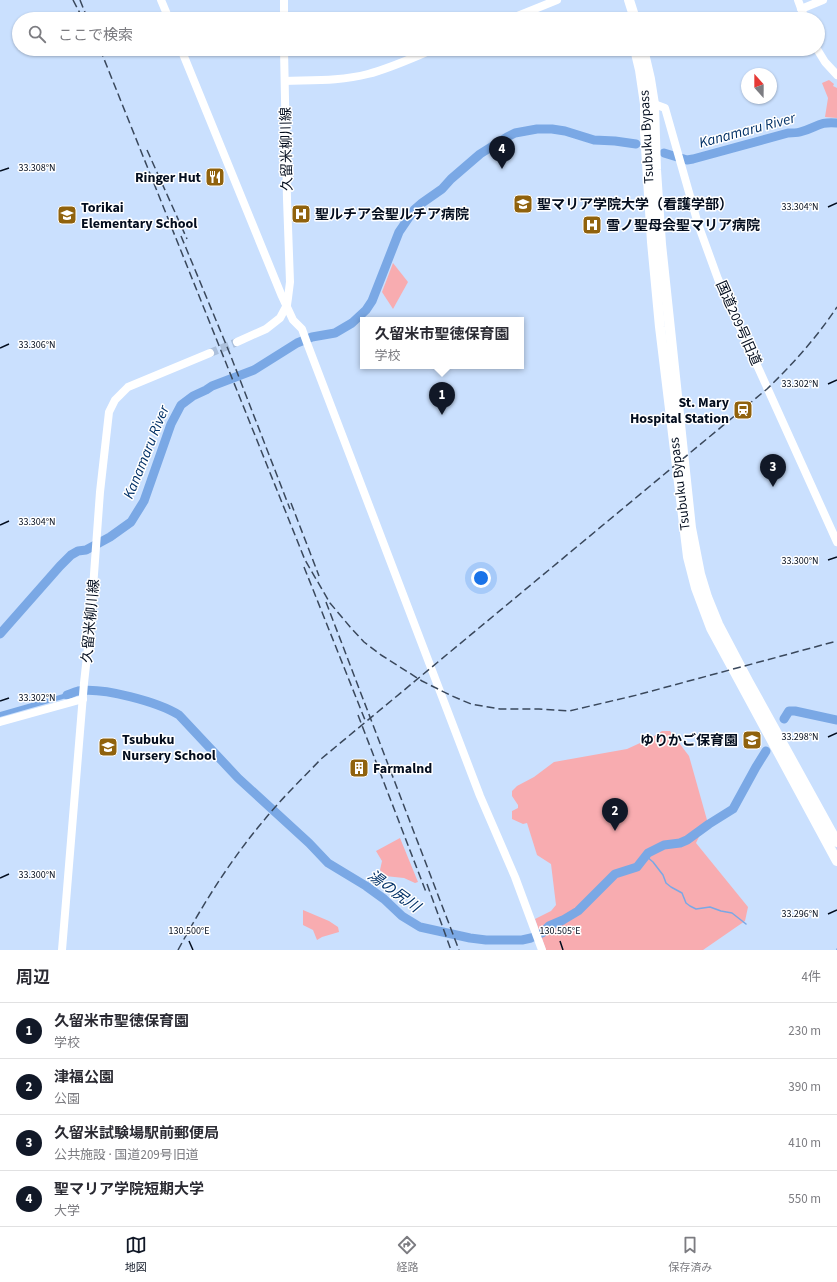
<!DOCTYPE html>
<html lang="ja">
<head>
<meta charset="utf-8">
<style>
	body { margin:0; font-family:"Source Sans 3","Noto Sans JP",sans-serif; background:#f7f7f7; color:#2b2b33 }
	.compass { position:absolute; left:741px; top:68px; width:36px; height:36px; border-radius:50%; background:#fff; box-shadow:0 1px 3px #0004; rotate:339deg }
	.you { position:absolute; left:481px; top:578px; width:14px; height:14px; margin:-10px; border:3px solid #fff; border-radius:50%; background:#1a73e8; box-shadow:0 0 0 6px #1a73e833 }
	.badge { display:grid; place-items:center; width:26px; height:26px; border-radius:50%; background:#111827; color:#fff; font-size:13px; font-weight:700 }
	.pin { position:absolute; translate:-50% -33px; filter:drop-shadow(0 1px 2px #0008) }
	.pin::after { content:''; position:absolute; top:21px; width:14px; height:12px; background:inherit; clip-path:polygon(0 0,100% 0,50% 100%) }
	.popup { position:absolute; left:360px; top:317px; width:164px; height:52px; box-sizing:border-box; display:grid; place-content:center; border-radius:0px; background:#fff; filter:drop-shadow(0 1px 3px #0005); font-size:13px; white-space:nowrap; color:#7c7c81 }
	.popup b { font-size:15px; color:#2b2b33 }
	.popup::after { content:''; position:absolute; left:50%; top:100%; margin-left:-8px; border:8px solid transparent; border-top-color:#fff }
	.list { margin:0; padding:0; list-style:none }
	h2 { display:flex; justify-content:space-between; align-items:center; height:52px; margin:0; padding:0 16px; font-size:17px }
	h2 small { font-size:13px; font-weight:400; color:#7c7c81 }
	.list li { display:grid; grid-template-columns:26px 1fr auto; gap:12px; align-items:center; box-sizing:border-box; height:56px; padding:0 16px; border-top:1px solid #e1e1e2 }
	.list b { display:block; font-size:15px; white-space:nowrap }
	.list p { margin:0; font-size:13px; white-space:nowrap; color:#7c7c81 }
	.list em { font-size:13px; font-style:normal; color:#7c7c81 }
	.icon { flex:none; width:22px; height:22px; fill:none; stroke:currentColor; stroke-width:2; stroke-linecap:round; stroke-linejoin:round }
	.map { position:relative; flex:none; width:837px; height:950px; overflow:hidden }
	.search { position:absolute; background:#fff; box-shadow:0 1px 3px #0004; left:12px; right:12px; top:12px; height:44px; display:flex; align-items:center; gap:10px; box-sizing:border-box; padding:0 14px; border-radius:22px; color:#7c7c81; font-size:15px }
	.sheet { height:276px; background:#fff }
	nav { display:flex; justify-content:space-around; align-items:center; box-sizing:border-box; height:56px; border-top:1px solid #e1e1e2; background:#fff; font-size:11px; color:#7c7c81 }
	nav a { display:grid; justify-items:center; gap:2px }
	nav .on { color:#111827 }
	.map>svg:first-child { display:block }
	.green { fill:#f8acb0 }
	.water { fill:#7aa8e5 }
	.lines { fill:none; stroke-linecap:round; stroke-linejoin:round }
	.stream { stroke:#7aa8e5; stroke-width:1.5 }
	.river { stroke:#7aa8e5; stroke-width:9 }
	.primary-tunnel { stroke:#acc0dc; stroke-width:8; stroke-dasharray:8 4; stroke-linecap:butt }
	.secondary { stroke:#fff; stroke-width:8 }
	.primary { stroke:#fff; stroke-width:8 }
	.highway { stroke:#fff; stroke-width:10 }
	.rail { stroke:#3a485c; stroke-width:1.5; stroke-dasharray:8 4; stroke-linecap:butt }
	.ticks { fill:none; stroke:#030d1e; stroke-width:1.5 }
	.labels { text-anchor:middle; stroke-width:3; stroke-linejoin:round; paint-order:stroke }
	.street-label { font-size:14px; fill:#030d1e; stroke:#fff }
	.poi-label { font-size:14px; font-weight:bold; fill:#030d1e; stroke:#fff; text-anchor:start }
	.water-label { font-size:15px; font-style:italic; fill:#023167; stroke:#fff }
	.ticks-label { font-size:10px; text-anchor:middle; fill:#030d1e; stroke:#fff; stroke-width:3; stroke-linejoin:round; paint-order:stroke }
</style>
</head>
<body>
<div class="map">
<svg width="837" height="950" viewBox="0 0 837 950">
	<rect width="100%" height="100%" fill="#cae0fe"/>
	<g class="green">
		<polygon points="829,80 834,84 833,86 837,88 837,118 825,117 828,98 822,83"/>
		<polygon points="393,263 408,282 393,309 382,292"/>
		<polygon points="662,731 670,731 689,756 707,820 696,843 748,907 745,921 703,950 546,950 535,919 551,911 556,905 551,864 537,855 527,823 523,824 512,819 512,811 518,808 518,805 512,796 512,791 517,786 534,777 554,762 627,749 651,738"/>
		<polygon points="400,838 418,882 415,883 404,878 385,876 380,870 382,861 376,851"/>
		<polygon points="303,910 329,921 338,927 339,932 322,937 317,940 313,930 303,925"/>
	</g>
	<polygon class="water" points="77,690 77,695 0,717 0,712"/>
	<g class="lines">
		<g class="stream">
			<polyline points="646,856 653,862 663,875 666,883 671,887 682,893 686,903 690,906 696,909 710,907 721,911 732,913 746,924"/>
			<polyline points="837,950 837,949"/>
		</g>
		<g class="river">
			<path d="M664,153L687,160L693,159L788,133C792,133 796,133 800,132C816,128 819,121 837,123"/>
			<polyline points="0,634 60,566 71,555 78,551 86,550 110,537 131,522 144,501 171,424 181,405 193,396 206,390 212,386 254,370 297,343 312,337 335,333 352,323 366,310 372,301 399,232 414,210 422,203 442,189 451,179 480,154 507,137 515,133 537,129 552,129 565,131 594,140 615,141 636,144"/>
			<path d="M67,695C70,694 74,692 78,691C103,687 158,702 179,715L238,778L309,843L328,863L366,886L384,899L402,916L420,927L470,938L486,940H522L531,938L542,933L549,926L563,920L578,911L615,874L637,867L648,853L664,845L680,843L687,840L709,824L733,809L756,767L766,751"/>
			<polyline points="784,719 789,711 795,711 837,720"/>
		</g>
		<polyline class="primary-tunnel" points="210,353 237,342"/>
		<g class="secondary">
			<polyline points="161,0 169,19"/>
			<polyline points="798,0 805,19"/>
			<polyline points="801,9 823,0"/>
			<polyline points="510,19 557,0"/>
			<polyline points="181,49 281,294 293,320 302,329 307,343 480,796 515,877 542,950"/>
			<polyline points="817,49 825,62 837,75"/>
			<path d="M285,81C313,80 341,81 368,74C391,68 412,58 434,49"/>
			<polyline points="654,104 665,108 698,224 718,279 837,542"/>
			<polyline points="0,722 83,699"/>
		</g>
		<g class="primary">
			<polyline points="284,0 284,19"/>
			<polyline points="237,342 266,329 280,318 287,305 288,298 290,282 287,199 284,49"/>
			<polyline points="62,950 84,683 90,629 100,492 109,412 115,400 128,387 210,353"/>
		</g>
		<g class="highway">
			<polyline points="629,0 635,19"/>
			<polyline points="635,49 640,70 645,104 645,132 652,242 660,327 688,557 696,588 711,628 837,861"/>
			<polyline points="643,49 650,79 654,104 656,170 661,244 691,528 700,574 707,597 718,624 748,681 837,842"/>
		</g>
		<g class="rail">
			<polyline points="73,0 83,19"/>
			<polyline points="80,0 86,15"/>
			<polyline points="100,49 305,560 330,603 351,628 364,642 381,655 422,681 452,696 471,704 500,709 539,709 569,711 637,695 837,641"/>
			<polyline points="147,150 187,239"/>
			<polyline points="181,236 230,354 290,509"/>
			<polyline points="291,503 319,576"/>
			<polyline points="304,567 365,720"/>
			<polyline points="326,602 459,950"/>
			<polyline points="358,715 426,892"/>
			<polyline points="427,884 451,950"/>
			<path d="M178,950C203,904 231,859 265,819C282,798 302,779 321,759L767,389C793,364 817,337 837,307"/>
		</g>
	</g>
	<path class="ticks" d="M0,171L9,168M828,207L837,203M0,348L9,344M828,384L837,380M0,525L9,521M828,560L837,557M0,701L9,698M828,737L837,733M0,878L9,874M828,914L837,910M189,941L193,950M560,941L563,950"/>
	<defs>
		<symbol id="restaurant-square" viewBox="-11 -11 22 22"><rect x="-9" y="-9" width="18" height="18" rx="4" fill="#90620d" stroke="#fff"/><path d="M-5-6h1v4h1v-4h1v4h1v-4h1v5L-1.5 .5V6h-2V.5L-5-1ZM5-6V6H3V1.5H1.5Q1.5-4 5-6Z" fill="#fff"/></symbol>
		<symbol id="university-square" viewBox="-11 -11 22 22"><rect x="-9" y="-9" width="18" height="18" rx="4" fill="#90620d" stroke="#fff"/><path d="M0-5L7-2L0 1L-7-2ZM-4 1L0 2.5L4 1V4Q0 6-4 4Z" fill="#fff"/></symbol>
		<symbol id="hospital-square" viewBox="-11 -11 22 22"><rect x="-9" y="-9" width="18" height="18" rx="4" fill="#90620d" stroke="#fff"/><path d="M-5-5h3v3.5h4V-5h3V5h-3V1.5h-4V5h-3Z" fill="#fff"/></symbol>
		<symbol id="school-square" viewBox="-11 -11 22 22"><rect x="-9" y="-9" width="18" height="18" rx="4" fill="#90620d" stroke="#fff"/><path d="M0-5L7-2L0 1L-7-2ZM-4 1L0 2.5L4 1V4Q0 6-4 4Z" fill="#fff"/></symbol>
		<symbol id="station-square" viewBox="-11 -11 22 22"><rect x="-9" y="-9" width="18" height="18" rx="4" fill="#90620d" stroke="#fff"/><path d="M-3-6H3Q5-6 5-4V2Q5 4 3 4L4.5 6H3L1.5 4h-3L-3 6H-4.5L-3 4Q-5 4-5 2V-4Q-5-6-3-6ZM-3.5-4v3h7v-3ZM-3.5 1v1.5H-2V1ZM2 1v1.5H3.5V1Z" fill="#fff"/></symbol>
		<symbol id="building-square" viewBox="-11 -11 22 22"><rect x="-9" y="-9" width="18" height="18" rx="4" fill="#90620d" stroke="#fff"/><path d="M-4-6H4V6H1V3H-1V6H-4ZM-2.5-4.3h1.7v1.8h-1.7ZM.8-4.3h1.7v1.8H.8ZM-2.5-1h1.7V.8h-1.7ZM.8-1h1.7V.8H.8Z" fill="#fff"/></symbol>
	</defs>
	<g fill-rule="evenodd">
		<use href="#restaurant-square" x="204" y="166" width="22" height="22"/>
		<use href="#university-square" x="512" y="193" width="22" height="22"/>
		<use href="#hospital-square" x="290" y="203" width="22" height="22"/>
		<use href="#school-square" x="56" y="204" width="22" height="22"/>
		<use href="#hospital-square" x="581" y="214" width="22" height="22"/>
		<use href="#station-square" x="732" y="399" width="22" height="22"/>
		<use href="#school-square" x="741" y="729" width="22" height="22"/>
		<use href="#school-square" x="97" y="736" width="22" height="22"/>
		<use href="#building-square" x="348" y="757" width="22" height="22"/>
	</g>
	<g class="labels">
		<g class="street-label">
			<text transform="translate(646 137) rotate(-93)" y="5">Tsubuku Bypass</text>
			<text transform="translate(286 149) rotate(-91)" y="5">久留米柳川線</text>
			<text transform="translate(739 323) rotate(66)" y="5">国道209号旧道</text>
			<text transform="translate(679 484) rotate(-97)" y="5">Tsubuku Bypass</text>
			<text transform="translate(90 621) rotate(-85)" y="5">久留米柳川線</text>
		</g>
		<g class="poi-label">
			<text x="201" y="182" text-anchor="end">Ringer Hut</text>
			<text x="537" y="209">聖マリア学院大学（看護学部）</text>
			<text x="81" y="212">Torikai<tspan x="81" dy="16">Elementary School</tspan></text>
			<text x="315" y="219">聖ルチア会聖ルチア病院</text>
			<text x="606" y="230">雪ノ聖母会聖マリア病院</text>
			<text x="729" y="407" text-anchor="end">St. Mary<tspan x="729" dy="16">Hospital Station</tspan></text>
			<text x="122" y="744">Tsubuku<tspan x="122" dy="16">Nursery School</tspan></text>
			<text x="738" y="745" text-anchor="end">ゆりかご保育園</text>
			<text x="373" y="773">Farmalnd</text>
		</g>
		<g class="water-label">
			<text transform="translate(747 130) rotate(-15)" y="5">Kanamaru River</text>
			<text transform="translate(146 452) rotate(-68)" y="5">Kanamaru River</text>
			<text transform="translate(394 891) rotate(36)" y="5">湯の尻川</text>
		</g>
	</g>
	<g class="ticks-label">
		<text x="37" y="171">33.308°N</text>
		<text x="800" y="210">33.304°N</text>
		<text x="37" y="348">33.306°N</text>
		<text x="800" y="387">33.302°N</text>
		<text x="37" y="525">33.304°N</text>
		<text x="800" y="564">33.300°N</text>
		<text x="37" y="701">33.302°N</text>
		<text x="800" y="740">33.298°N</text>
		<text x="37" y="878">33.300°N</text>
		<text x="800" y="917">33.296°N</text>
		<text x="189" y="934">130.500°E</text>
		<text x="560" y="934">130.505°E</text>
	</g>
</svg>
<svg class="compass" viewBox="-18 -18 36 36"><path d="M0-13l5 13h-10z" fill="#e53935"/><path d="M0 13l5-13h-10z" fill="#7c7c81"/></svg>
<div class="you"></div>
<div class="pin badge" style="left:442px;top:415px">1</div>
<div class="popup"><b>久留米市聖徳保育園</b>学校</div>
<div class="pin badge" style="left:615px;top:831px">2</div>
<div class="pin badge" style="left:773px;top:487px">3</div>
<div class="pin badge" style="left:502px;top:169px">4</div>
<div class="search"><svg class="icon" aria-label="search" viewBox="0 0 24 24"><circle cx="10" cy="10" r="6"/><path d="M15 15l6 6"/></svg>ここで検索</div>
</div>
<section class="sheet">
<h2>周辺<small>4件</small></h2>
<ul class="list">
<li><span class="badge">1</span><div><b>久留米市聖徳保育園</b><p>学校</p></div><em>230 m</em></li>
<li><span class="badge">2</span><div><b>津福公園</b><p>公園</p></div><em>390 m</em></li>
<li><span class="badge">3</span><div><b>久留米試験場駅前郵便局</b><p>公共施設 · 国道209号旧道</p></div><em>410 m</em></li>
<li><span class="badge">4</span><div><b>聖マリア学院短期大学</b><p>大学</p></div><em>550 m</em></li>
</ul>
</section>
<nav>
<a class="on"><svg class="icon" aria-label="map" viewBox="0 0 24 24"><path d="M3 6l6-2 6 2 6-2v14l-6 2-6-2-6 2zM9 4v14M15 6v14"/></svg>地図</a>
<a><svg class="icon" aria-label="directions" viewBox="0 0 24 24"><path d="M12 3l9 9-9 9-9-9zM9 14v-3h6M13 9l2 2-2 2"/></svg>経路</a>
<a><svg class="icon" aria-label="saved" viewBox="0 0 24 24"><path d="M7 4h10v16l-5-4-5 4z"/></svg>保存済み</a>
</nav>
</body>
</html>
